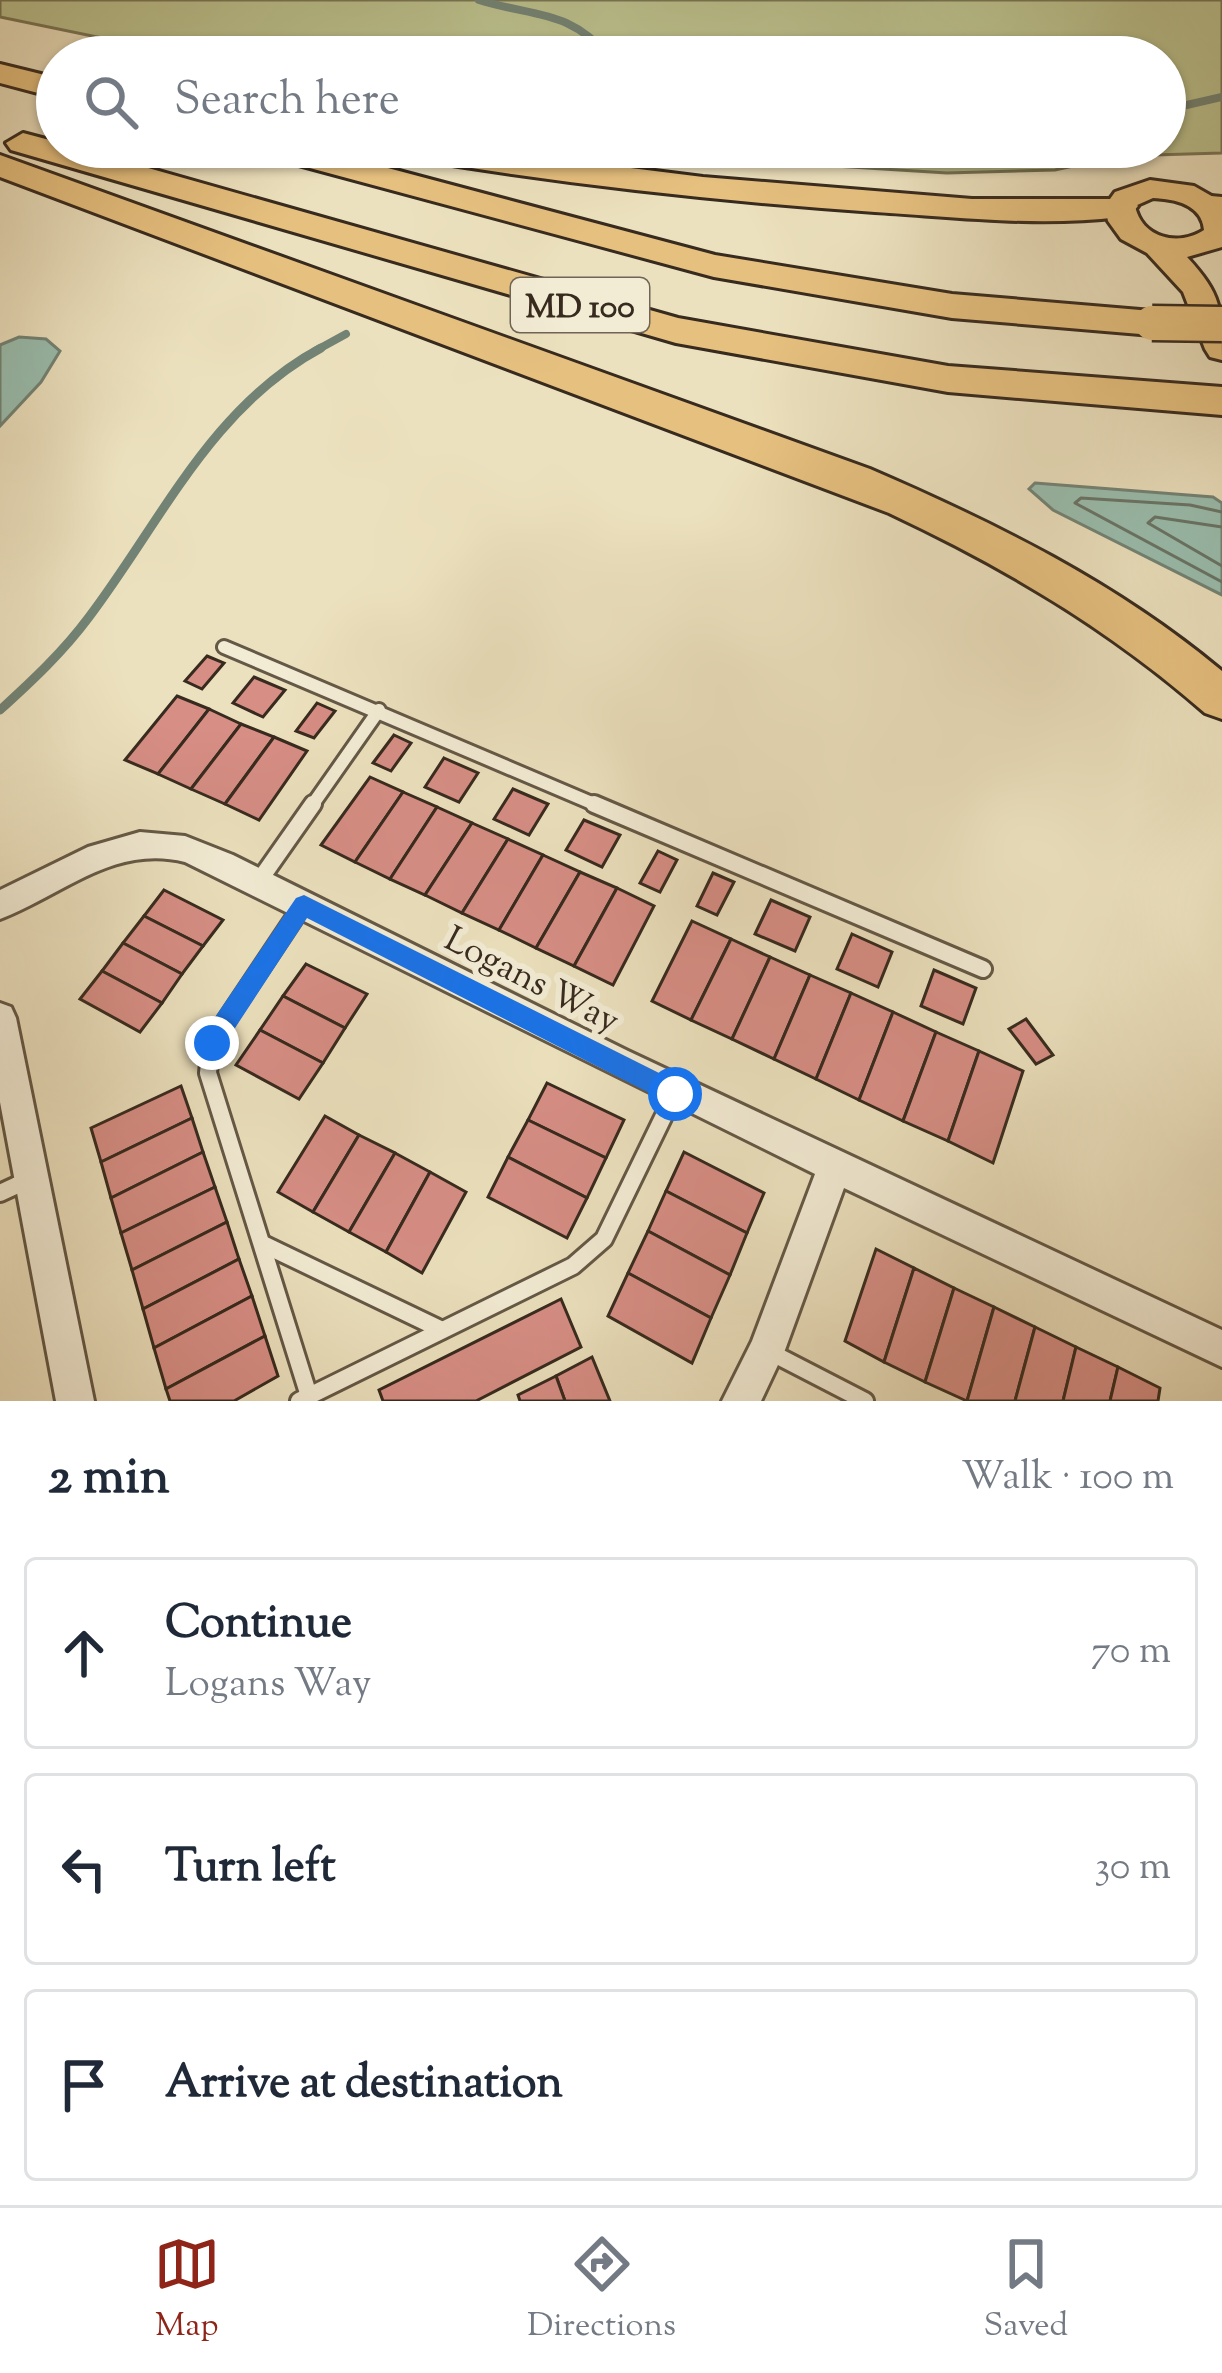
<!DOCTYPE html>
<html lang="en">
<head>
<meta charset="utf-8">
<style>
	body { margin:0; font-family:"Sorts Mill Goudy",serif; background:#f2f2f3; color:#1f2937 }
	.stop { position:absolute; width:36px; height:36px; margin:-27px; border:9px solid #1a73e8; border-radius:50%; background:#fff }
	.stop.end { background:#1a73e8; border-color:#fff; box-shadow:0 3px 12px #0008 }
	.list { margin:0; padding:0; list-style:none }
	h2 { display:flex; justify-content:space-between; align-items:center; height:156px; margin:0; padding:0 48px; font-size:51px }
	h2 small { font-size:39px; font-weight:400; color:#747a83 }
	.list li { display:grid; grid-template-columns:78px 1fr auto; gap:36px; align-items:center; box-sizing:border-box; height:192px; margin:0 24px 24px; padding:0 24px; border:3px solid #e0e1e3; border-radius:12px }
	.list b { display:block; font-size:45px; white-space:nowrap }
	.list p { margin:0; font-size:39px; white-space:nowrap; color:#747a83 }
	.list em { font-size:39px; font-style:normal; color:#747a83 }
	.icon { flex:none; width:66px; height:66px; fill:none; stroke:currentColor; stroke-width:2; stroke-linecap:round; stroke-linejoin:round }
	.map { position:relative; flex:none; width:1222px; height:1401px; overflow:hidden }
	.search { position:absolute; background:#fff; box-shadow:0 3px 9px #0004; left:36px; right:36px; top:36px; height:132px; display:flex; align-items:center; gap:30px; box-sizing:border-box; padding:0 42px; border-radius:66px; color:#747a83; font-size:45px }
	.sheet { height:804px; background:#fff }
	nav { display:flex; justify-content:space-around; align-items:center; box-sizing:border-box; height:168px; border-top:3px solid #e0e1e3; background:#fff; font-size:33px; color:#747a83 }
	nav a { display:grid; justify-items:center; gap:6px }
	nav .on { color:#8f2418 }
	.map>svg:first-child { display:block }
	.green { fill:#bbc28f; stroke:#797656; stroke-width:3 }
	.water { fill:#99beaf; stroke:#728375; stroke-width:3 }
	.lines { fill:none; stroke-linecap:round; stroke-linejoin:round }
	.shore { stroke:#687466; stroke-width:3 }
	.stream-far1 { stroke:#728375; stroke-width:8 }
	.stream { stroke:#728375; stroke-width:9 }
	.building { fill:#d78e85; stroke:#372a1e; stroke-width:3 }
	.service-far1-casing { stroke:#645846; stroke-width:18 }
	.service-casing { stroke:#645846; stroke-width:22 }
	.minor-casing { stroke:#645846; stroke-width:6 }
	.primary-casing { stroke:#372a1e; stroke-width:6 }
	.motorway-casing { stroke:#372a1e; stroke-width:6 }
	.service-far1 { stroke:#f3ecd5; stroke-width:12 }
	.service { stroke:#f3ecd5; stroke-width:16 }
	.minor { fill:#f3ecd5; fill-rule:evenodd }
	.primary { fill:#e6c07f; fill-rule:evenodd }
	.motorway { fill:#e6c07f; fill-rule:evenodd }
	.motorway-bridge-casing { stroke:#372a1e; stroke-width:39; stroke-linecap:butt }
	.motorway-bridge { stroke:#e6c07f; stroke-width:34 }
	.route { fill:#1a73e8 }
	.labels { text-anchor:middle; stroke-width:12; stroke-linejoin:round; paint-order:stroke }
	.shield { fill:#f3ecd5; stroke:#6f6455; stroke-width:3 }
	.shield-label { font-size:33px; font-weight:bold; fill:#372a1e }
	.street-label { font-size:36px; fill:#372a1e; stroke:#f3ecd5 }
</style>
</head>
<body>
<div class="map">
<svg width="1222" height="1401" viewBox="0 0 1222 1401">
	<rect width="100%" height="100%" fill="#ece1be"/>
	<filter id="stains"><feTurbulence type="fractalNoise" baseFrequency=".00167" numOctaves="4"/><feColorMatrix values="0 0 0 0 .2 0 0 0 0 .09 0 0 0 0 .02 0 0 0 .5 -.17"/></filter>
	<radialGradient id="worn" r=".72"><stop offset=".6" stop-color="#630" stop-opacity="0"/><stop offset="1" stop-color="#630" stop-opacity=".3"/></radialGradient>
	<polygon class="green" points="0,0 1222,0 1222,153 1119,156 1055,170 947,173 705,158 665,147 1165,147 1165,57 194,57 0,17"/>
	<g class="water">
		<polygon points="19,337 46,339 60,351 41,382 0,426 0,345"/>
		<polygon points="1035,483 1213,497 1222,503 1222,595 1053,510 1029,489"/>
	</g>
	<g class="lines">
		<g class="shore">
			<polyline points="1222,512 1190,505 1081,498 1075,503 1222,582"/>
			<polyline points="1222,527 1155,517 1148,523 1222,566"/>
		</g>
		<g class="stream-far1">
			<path d="M479,0C533,17 570,9 609,57"/>
			<polyline points="1165,110 1222,97"/>
			<polyline points="315,351 346,334"/>
		</g>
		<path class="stream" d="M0,710C32,681 63,652 89,617C161,522 211,407 321,348"/>
	</g>
	<g class="building">
		<polygon points="207,656 224,663 202,689 185,681"/>
		<polygon points="254,677 285,690 263,717 233,703"/>
		<polygon points="177,696 209,709 158,774 125,760"/>
		<polygon points="317,703 335,711 314,738 296,731"/>
		<polygon points="209,709 241,724 191,789 158,774"/>
		<polygon points="241,724 274,737 225,804 191,789"/>
		<polygon points="394,735 411,743 391,771 373,763"/>
		<polygon points="274,737 307,751 259,820 225,804"/>
		<polygon points="444,758 478,773 459,802 425,787"/>
		<polygon points="370,777 403,792 355,862 321,845"/>
		<polygon points="513,789 548,804 529,835 494,819"/>
		<polygon points="403,792 437,807 390,879 355,862"/>
		<polygon points="437,807 472,823 425,895 390,879"/>
		<polygon points="584,820 620,835 602,867 566,850"/>
		<polygon points="472,823 508,839 462,913 425,895"/>
		<polygon points="508,839 543,855 499,930 462,913"/>
		<polygon points="658,851 677,860 660,892 640,883"/>
		<polygon points="543,855 580,872 536,948 499,930"/>
		<polygon points="580,872 617,888 574,966 536,948"/>
		<polygon points="713,873 734,882 717,915 697,906"/>
		<polygon points="617,888 654,906 613,985 574,966"/>
		<polygon points="164,890 223,920 203,946 144,916"/>
		<polygon points="771,900 810,917 795,951 755,934"/>
		<polygon points="144,916 203,946 182,974 123,943"/>
		<polygon points="692,921 731,939 691,1020 652,1001"/>
		<polygon points="852,934 892,952 878,987 837,969"/>
		<polygon points="731,939 770,957 732,1039 691,1020"/>
		<polygon points="123,943 182,974 162,1003 102,971"/>
		<polygon points="770,957 810,975 774,1059 732,1039"/>
		<polygon points="306,964 367,994 345,1028 283,996"/>
		<polygon points="934,970 976,988 963,1024 921,1006"/>
		<polygon points="102,971 162,1003 140,1032 80,999"/>
		<polygon points="810,975 851,993 816,1079 774,1059"/>
		<polygon points="851,993 893,1012 859,1100 816,1079"/>
		<polygon points="283,996 345,1028 323,1063 260,1030"/>
		<polygon points="893,1012 936,1032 903,1121 859,1100"/>
		<polygon points="1026,1019 1053,1055 1036,1064 1009,1029"/>
		<polygon points="260,1030 323,1063 299,1099 236,1065"/>
		<polygon points="936,1032 979,1051 948,1141 903,1121"/>
		<polygon points="979,1051 1023,1071 993,1163 948,1141"/>
		<polygon points="547,1083 624,1120 606,1158 528,1120"/>
		<polygon points="181,1086 192,1118 101,1162 91,1128"/>
		<polygon points="325,1116 359,1135 313,1212 278,1192"/>
		<polygon points="192,1118 203,1152 111,1198 101,1162"/>
		<polygon points="528,1120 606,1158 587,1198 508,1157"/>
		<polygon points="359,1135 395,1153 349,1232 313,1212"/>
		<polygon points="203,1152 215,1187 121,1233 111,1198"/>
		<polygon points="684,1152 764,1193 747,1233 666,1191"/>
		<polygon points="395,1153 430,1172 386,1252 349,1232"/>
		<polygon points="508,1157 587,1198 567,1238 488,1197"/>
		<polygon points="430,1172 466,1192 422,1273 386,1252"/>
		<polygon points="215,1187 227,1222 132,1270 121,1233"/>
		<polygon points="666,1191 747,1233 730,1275 648,1231"/>
		<polygon points="227,1222 239,1259 143,1309 132,1270"/>
		<polygon points="648,1231 730,1275 711,1318 628,1273"/>
		<polygon points="876,1249 914,1268 884,1362 845,1341"/>
		<polygon points="239,1259 252,1296 154,1348 143,1309"/>
		<polygon points="914,1268 954,1288 925,1382 884,1362"/>
		<polygon points="628,1273 711,1318 692,1363 608,1316"/>
		<polygon points="954,1288 994,1307 967,1401 925,1382"/>
		<polygon points="252,1296 265,1336 166,1389 154,1348"/>
		<polygon points="561,1299 581,1347 476,1401 383,1401 379,1390"/>
		<polygon points="994,1307 1035,1327 1015,1401 967,1401"/>
		<polygon points="1035,1327 1076,1347 1063,1401 1015,1401"/>
		<polygon points="265,1336 278,1376 234,1401 170,1401 166,1389"/>
		<polygon points="1076,1347 1118,1367 1110,1401 1063,1401"/>
		<polygon points="592,1357 610,1401 565,1401 556,1376"/>
		<polygon points="1118,1367 1160,1388 1158,1401 1110,1401"/>
		<polygon points="556,1376 565,1401 520,1401 518,1395"/>
	</g>
	<g class="lines">
		<defs>
			<g id="service-far1">
				<polyline points="224,647 601,807"/>
				<polyline points="311,807 379,710"/>
			</g>
			<g id="service">
				<polyline points="594,804 983,969"/>
				<polyline points="259,881 313,804"/>
				<polyline points="303,905 211,1043 208,1073 309,1396"/>
				<polyline points="0,1193 28,1180"/>
				<polyline points="265,1245 442,1330"/>
				<polyline points="768,1351 865,1401"/>
				<polyline points="299,1401 573,1266 604,1239 675,1093"/>
			</g>
			<g id="minor">
				<path d="M140,832L185,836L233,855L628,1051L1222,1330V1367L844,1188L785,1350L761,1401H722L752,1341L815,1174L185,862C114,844 63,895 0,919V890L88,847Z"/>
				<polygon points="0,1003 11,1007 16,1018 94,1401 56,1401 0,1102"/>
			</g>
			<path id="primary" d="M1150,180L1194,186L1222,202V247L1187,257C1222,295 1222,309 1222,360L1210,357L1205,349L1183,292L1147,253L1121,239L1108,221L1105,206L1115,192ZM1153,198C1176,199 1202,205 1204,230C1178,247 1142,238 1135,206Z"/>
			<g id="motorway">
				<polygon points="0,64 57,78 57,98 0,83"/>
				<polygon points="23,133 57,142 57,147 74,147 678,318 948,366 1222,387 1222,415 948,392 676,343 11,150 6,143"/>
				<polygon points="253,147 309,147 715,255 952,294 1152,311 1165,314 1171,323 1165,332 1152,335 952,318 714,277 258,154"/>
				<path d="M387,147H463L703,177L972,199H1132L1138,206L1132,213L1120,217C1038,227 957,217 875,212C717,201 560,184 404,157Z"/>
				<path d="M0,155L870,469C995,523 1117,583 1222,671V719L1205,713C1109,629 1004,567 889,513L0,177Z"/>
				<polygon points="1211,196 1222,197 1222,219 1199,214 1193,207 1199,200"/>
			</g>
		</defs>
		<use href="#service-far1" class="service-far1-casing"/>
		<use href="#service" class="service-casing"/>
		<use href="#minor" class="minor-casing"/>
		<use href="#primary" class="primary-casing"/>
		<use href="#motorway" class="motorway-casing"/>
		<use href="#service-far1" class="service-far1"/>
		<use href="#service" class="service"/>
		<use href="#minor" class="minor"/>
		<use href="#primary" class="primary"/>
		<use href="#motorway" class="motorway"/>
		<defs>
			<polyline id="motorway-bridge" points="1152,323 1222,324"/>
		</defs>
		<use href="#motorway-bridge" class="motorway-bridge-casing"/>
		<use href="#motorway-bridge" class="motorway-bridge"/>
	</g>
	<polygon class="route" points="304,895 683,1085 683,1102 667,1102 307,918 220,1051 203,1051 203,1035 296,898"/>
	<g class="labels">
		<rect class="shield" x="511" y="278" width="138" height="54" rx="9"/>
		<g class="shield-label">
			<text x="580" y="317">MD 100</text>
		</g>
		<g class="street-label">
			<text transform="translate(533 978) rotate(27)" y="13">Logans Way</text>
		</g>
	</g>
	<rect width="100%" height="100%" filter="url(#stains)"/>
	<rect width="100%" height="100%" fill="url(#worn)"/>
</svg>
<div class="stop" style="left:675px;top:1094px"></div>
<div class="stop end" style="left:212px;top:1043px"></div>
<div class="search"><svg class="icon" aria-label="search" viewBox="0 0 24 24"><circle cx="10" cy="10" r="6"/><path d="M15 15l6 6"/></svg>Search here</div>
</div>
<section class="sheet">
<h2>2 min<small>Walk · 100 m</small></h2>
<ul class="list">
<li><svg class="icon" aria-label="ahead" viewBox="0 0 24 24"><path d="M12 20V5M6 11l6-6 6 6"/></svg><div><b>Continue</b><p>Logans Way</p></div><em>70 m</em></li>
<li><svg class="icon" aria-label="left" viewBox="0 0 24 24"><path d="M17 20v-9H6M10 6l-5 5 5 5"/></svg><div><b>Turn left</b></div><em>30 m</em></li>
<li><svg class="icon" aria-label="arrive" viewBox="0 0 24 24"><path d="M6 21V4h12l-3 4 3 4H6"/></svg><div><b>Arrive at destination</b></div></li>
</ul>
</section>
<nav>
<a class="on"><svg class="icon" aria-label="map" viewBox="0 0 24 24"><path d="M3 6l6-2 6 2 6-2v14l-6 2-6-2-6 2zM9 4v14M15 6v14"/></svg>Map</a>
<a><svg class="icon" aria-label="directions" viewBox="0 0 24 24"><path d="M12 3l9 9-9 9-9-9zM9 14v-3h6M13 9l2 2-2 2"/></svg>Directions</a>
<a><svg class="icon" aria-label="saved" viewBox="0 0 24 24"><path d="M7 4h10v16l-5-4-5 4z"/></svg>Saved</a>
</nav>
</body>
</html>
